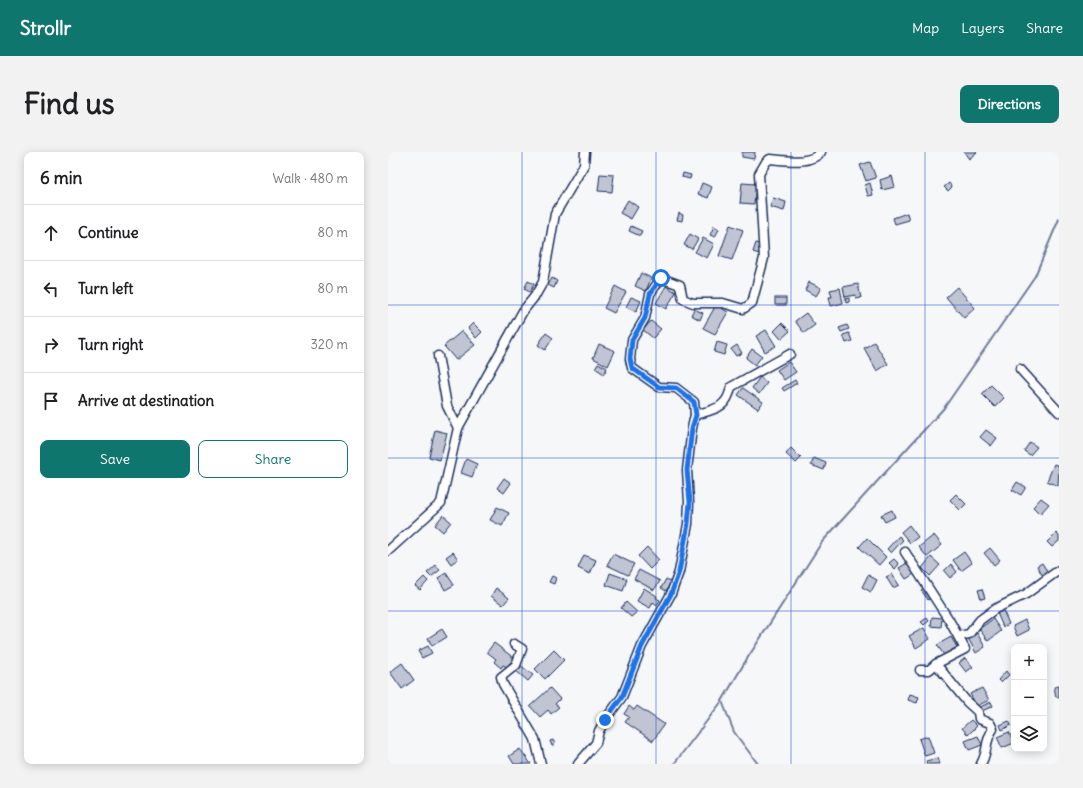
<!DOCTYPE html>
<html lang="en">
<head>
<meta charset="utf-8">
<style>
	body { margin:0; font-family:Delius,sans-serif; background:#f2f2f2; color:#202124 }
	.controls { position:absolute; right:12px; bottom:12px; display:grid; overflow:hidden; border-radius:8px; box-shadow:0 2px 10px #0003 }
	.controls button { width:36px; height:36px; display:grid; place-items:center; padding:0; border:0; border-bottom:1px solid #e0e0e0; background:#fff; color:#202124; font:20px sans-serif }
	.stop { position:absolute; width:12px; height:12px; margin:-9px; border:3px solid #1a73e8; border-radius:50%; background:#fff }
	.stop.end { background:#1a73e8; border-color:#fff; box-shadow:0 1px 4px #0008 }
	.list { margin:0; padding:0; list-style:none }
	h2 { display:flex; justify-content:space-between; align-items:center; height:52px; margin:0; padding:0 16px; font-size:17px }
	h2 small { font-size:13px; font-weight:400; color:#757577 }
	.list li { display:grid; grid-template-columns:26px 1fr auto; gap:12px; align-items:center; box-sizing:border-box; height:56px; padding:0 16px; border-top:1px solid #e0e0e0 }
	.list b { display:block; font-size:15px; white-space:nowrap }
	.list em { font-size:13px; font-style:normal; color:#757577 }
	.actions { display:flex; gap:8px; padding:12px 16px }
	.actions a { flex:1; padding:9px 0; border:1px solid #0f766e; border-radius:8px; text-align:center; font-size:14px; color:#0f766e }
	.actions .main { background:#0f766e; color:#fff }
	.icon { flex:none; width:22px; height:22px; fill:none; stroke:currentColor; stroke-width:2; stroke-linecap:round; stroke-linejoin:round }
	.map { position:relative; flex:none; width:671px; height:612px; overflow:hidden; border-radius:8px }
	header { display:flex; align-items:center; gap:24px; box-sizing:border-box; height:56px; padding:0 20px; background:#0f766e; color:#fff }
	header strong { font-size:19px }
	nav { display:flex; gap:22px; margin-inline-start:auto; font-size:14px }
	.intro { display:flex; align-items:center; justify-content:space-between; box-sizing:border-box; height:96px; padding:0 24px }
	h1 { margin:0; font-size:28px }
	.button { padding:10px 18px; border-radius:8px; background:#0f766e; color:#fff; font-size:14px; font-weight:700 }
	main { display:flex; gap:24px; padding:0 24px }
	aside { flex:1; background:#fff; border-radius:8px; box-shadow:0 2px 10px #0003 }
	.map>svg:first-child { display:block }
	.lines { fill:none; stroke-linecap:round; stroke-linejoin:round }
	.stream { stroke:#707c99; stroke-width:2 }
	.building { fill:#c0c4d3; stroke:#1b2f5e }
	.minor-casing { stroke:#1b2f5e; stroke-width:11 }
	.minor { stroke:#fff; stroke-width:8 }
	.route { stroke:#1a73e8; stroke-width:5 }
	.grid { fill:none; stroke:#1d4ed8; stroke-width:1; stroke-opacity:0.55 }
</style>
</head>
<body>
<header>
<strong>Strollr</strong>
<nav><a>Map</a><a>Layers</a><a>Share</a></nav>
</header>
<div class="intro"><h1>Find us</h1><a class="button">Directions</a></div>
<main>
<aside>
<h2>6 min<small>Walk · 480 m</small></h2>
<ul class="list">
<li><svg class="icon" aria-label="ahead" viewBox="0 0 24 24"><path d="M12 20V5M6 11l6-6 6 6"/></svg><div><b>Continue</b></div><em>80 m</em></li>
<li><svg class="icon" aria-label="left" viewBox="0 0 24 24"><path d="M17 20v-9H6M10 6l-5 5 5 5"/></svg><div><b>Turn left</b></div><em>80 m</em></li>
<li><svg class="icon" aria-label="right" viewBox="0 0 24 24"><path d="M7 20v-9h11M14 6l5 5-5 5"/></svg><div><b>Turn right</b></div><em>320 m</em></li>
<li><svg class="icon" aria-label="arrive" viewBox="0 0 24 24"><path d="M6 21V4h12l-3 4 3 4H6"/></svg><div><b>Arrive at destination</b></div></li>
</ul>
<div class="actions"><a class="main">Save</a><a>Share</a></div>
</aside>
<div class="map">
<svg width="671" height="612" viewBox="0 0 671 612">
	<rect width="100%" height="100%" fill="#f6f7f9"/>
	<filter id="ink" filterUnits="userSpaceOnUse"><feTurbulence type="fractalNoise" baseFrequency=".025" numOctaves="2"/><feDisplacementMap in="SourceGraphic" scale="8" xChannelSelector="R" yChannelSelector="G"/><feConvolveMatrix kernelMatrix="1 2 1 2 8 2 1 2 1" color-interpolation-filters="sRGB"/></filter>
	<g filter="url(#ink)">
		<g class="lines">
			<g class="stream">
				<polyline points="334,549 346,580 370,612"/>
				<polyline points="286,612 334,549 357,510 434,390 556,256 647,124 671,67"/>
			</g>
		</g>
		<g class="building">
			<polygon points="354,0 367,0 366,7 354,5"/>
			<polygon points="576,0 589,0 581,7"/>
			<polygon points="482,10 488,26 478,29 472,13"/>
			<polygon points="295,21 303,23 302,27 294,25"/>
			<polygon points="212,22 226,23 224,40 210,39"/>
			<polygon points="504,24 507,35 494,38 492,28"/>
			<polygon points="314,31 324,35 320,46 310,42"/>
			<polygon points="354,31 368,32 366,52 352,51"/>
			<polygon points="482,31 485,43 480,44 477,33"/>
			<polygon points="561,31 564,35 560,39 556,35"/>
			<polygon points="385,46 398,50 396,59 382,55"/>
			<polygon points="240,48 250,55 243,67 232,61"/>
			<polygon points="291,61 295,63 294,69 289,68"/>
			<polygon points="519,61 521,68 507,72 505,66"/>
			<polygon points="342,73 355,78 344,108 331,104"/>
			<polygon points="243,74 254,79 252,84 241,79"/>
			<polygon points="326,74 331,77 327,85 322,83"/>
			<polygon points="302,82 310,87 304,97 296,93"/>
			<polygon points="315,86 326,92 319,106 307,100"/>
			<polygon points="368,91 374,93 371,102 365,100"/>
			<polygon points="253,121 263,126 258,139 247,134"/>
			<polygon points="164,126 169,129 166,136 160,133"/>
			<polygon points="140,129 146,132 142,140 136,137"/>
			<polygon points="421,130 433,136 428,144 417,138"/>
			<polygon points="470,132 473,146 468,147 467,143 457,145 455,135"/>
			<polygon points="227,134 238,140 226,161 216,156"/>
			<polygon points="278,134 288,140 278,157 268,151"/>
			<polygon points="569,135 587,156 576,166 558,145"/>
			<polygon points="452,136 455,151 443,154 441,145 444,145 442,138"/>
			<polygon points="243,145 253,149 248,160 238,155"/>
			<rect x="387" y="146" width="11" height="7"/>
			<polygon points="461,146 461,150 458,151 457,147"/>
			<polygon points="328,153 340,160 327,182 315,176"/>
			<polygon points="306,157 315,161 312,168 303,163"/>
			<polygon points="418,161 427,173 416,181 407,169"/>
			<polygon points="263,169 273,177 265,186 255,178"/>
			<polygon points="85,171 94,180 88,186 80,176"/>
			<polygon points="394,171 402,179 393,187 386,179"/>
			<polygon points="459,173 461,177 453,180 451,176"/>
			<polygon points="378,178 388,194 377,200 368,184"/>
			<polygon points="74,179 87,193 68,208 56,194"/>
			<polygon points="158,181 165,186 157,198 150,193"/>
			<polygon points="461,181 464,189 458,191 455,183"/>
			<polygon points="329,190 339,193 336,203 326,200"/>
			<polygon points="486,190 500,212 489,219 476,196"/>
			<polygon points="211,192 227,199 220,214 205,206"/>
			<polygon points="349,193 354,201 348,204 343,197"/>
			<polygon points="364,197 374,204 367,213 358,206"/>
			<polygon points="401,210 408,220 396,228 389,218"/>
			<polygon points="210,211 219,216 216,222 207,216"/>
			<polygon points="372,225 379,231 371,242 364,236"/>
			<polygon points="407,228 409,231 396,239 394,236"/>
			<polygon points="603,233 616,246 607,255 594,242"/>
			<polygon points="355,236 375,250 370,257 350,243"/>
			<polygon points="47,278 59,281 52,308 41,305"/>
			<polygon points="598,278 609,286 603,294 592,285"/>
			<polygon points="642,290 649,295 642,303 636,299"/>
			<polygon points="403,296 413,306 408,311 398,302"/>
			<polygon points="426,306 438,311 436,318 423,313"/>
			<polygon points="78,307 89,312 84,325 73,321"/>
			<polygon points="666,312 671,314 670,334 659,329"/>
			<polygon points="116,326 123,331 116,341 109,336"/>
			<polygon points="629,330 638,335 633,343 624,338"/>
			<polygon points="568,342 578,352 572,358 562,348"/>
			<polygon points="653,346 661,352 652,362 645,355"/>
			<polygon points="109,355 121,361 114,374 102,368"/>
			<polygon points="504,358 507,365 497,370 493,363"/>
			<polygon points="55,363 63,370 55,380 47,373"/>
			<polygon points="521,373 530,385 522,391 513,380"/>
			<polygon points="668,381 671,384 671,389 664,395 659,390"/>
			<polygon points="546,383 554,393 539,405 531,395"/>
			<polygon points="511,384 515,388 503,401 499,397"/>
			<polygon points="479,386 498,405 491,413 471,395"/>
			<polygon points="259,395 271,408 262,417 250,404"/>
			<polygon points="602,396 612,408 606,413 596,401"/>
			<polygon points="65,400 70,407 63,412 58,405"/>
			<polygon points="576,400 584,411 573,419 565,408"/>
			<polygon points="225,402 246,412 240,423 219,413"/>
			<polygon points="196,403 208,408 202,422 190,416"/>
			<polygon points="543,405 552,413 542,424 534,416"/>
			<polygon points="506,407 511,412 507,417 501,411"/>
			<polygon points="519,411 526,422 518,427 511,416"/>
			<polygon points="654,411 659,419 654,423 649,414"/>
			<polygon points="563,412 569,420 562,426 556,419"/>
			<polygon points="48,413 52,418 43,425 39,421"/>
			<polygon points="251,418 272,429 266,438 246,427"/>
			<polygon points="58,421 66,433 57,438 50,426"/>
			<polygon points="222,421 239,427 235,439 218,433"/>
			<polygon points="504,422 511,433 505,436 498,425"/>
			<polygon points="480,423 489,428 483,440 474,435"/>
			<polygon points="164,424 168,426 166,432 161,430"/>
			<polygon points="36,425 40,429 32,438 27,434"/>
			<polygon points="278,427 283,430 278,439 273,436"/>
			<polygon points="108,436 121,446 115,453 103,444"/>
			<polygon points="256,436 269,444 268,446 272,448 269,453 265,450 262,456 249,449"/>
			<polygon points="536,436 543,446 540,448 533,438"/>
			<polygon points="594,437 597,446 593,447 590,438"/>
			<polygon points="238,450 249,460 243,465 233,456"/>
			<polygon points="615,458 621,472 615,475 609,461"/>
			<polygon points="544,465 554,466 553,475 543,474"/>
			<polygon points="539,466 541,469 536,473 533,470"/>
			<polygon points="605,467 613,479 600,489 591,477"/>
			<polygon points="637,468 641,478 629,484 625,474"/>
			<polygon points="536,476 542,487 528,496 521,484"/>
			<polygon points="54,477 59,485 44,494 40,486"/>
			<polygon points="589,481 597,495 588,501 580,486"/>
			<polygon points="563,485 569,495 556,503 549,493"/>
			<polygon points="106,491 126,506 119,515 115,513 113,516 106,510 108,507 99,500"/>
			<polygon points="40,494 44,501 34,506 30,499"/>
			<polygon points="166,498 176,508 157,527 147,517"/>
			<polygon points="577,506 585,515 578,520 571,511"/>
			<polygon points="14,511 26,528 14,537 2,520"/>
			<polygon points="132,513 145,523 140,529 128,519"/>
			<polygon points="618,519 621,523 613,531 610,528"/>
			<polygon points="671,534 671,545 668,545 666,535"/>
			<polygon points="162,536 172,547 167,552 171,555 163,562 160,558 152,565 142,554"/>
			<polygon points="594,536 601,548 589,554 582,542"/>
			<polygon points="522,542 531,545 529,551 520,548"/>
			<polygon points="603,550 605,554 594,559 592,555"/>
			<polygon points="241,554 246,558 249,554 276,572 265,589 237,570 241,565 236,562"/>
			<polygon points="583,568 589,574 580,583 574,576"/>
			<polygon points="621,569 623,573 614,578 612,573"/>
			<polygon points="621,580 626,591 614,596 609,585"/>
			<polygon points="540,584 546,601 537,604 531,587"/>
			<polygon points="590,584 594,593 581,598 577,589"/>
			<polygon points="165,588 167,592 164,594 162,589"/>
			<polygon points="132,597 143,612 126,612 121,604"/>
			<polygon points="550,606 552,612 539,612 538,609"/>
		</g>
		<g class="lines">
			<defs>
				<g id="minor">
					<polyline points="50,204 59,254 70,276"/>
					<polyline points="632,217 671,260"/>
					<path d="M307,263C326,257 339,257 343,235L402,202"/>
					<polyline points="0,399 53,351 70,276 135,159 147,144 155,130 167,62 196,13 197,0"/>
					<polyline points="517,400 561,468 577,497 548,512"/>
					<polyline points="571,484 581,482 592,468 607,457 638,442 671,418"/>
					<polyline points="126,492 134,497 128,513 113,525 115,532 147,587 153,612"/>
					<path d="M532,518H541L548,512L579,550L590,560L591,567L602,571L605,577C596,590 601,598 593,612"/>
					<path d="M190,612L208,591L211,579L217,568L234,545L254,494L283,442L291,420L300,372L301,350L299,318L304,276L307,263L306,250L288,236L271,235L244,216L242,207L244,188L257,166L262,142L273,126L292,133L295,147L305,151H335L355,157L364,151L376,106L371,22L378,10L382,7C397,8 423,13 433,0"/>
				</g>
			</defs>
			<use href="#minor" class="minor-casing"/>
			<use href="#minor" class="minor"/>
		</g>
	</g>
	<g class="lines" filter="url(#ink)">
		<polyline class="route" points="217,568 234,545 254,494 283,442 291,420 300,372 302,350 299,318 304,276 308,263 306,250 288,236 271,235 244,216 242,207 244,188 257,166 262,142 273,126"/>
	</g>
	<path class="grid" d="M134,0V612M268,0V612M403,0V612M537,0V612M0,153H671M0,306H671M0,459H671"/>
</svg>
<div class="controls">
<button>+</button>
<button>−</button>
<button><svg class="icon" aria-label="layers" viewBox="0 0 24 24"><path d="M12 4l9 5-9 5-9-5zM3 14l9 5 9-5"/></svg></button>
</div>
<div class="stop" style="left:273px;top:126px"></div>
<div class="stop end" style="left:217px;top:568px"></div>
</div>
</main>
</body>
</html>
